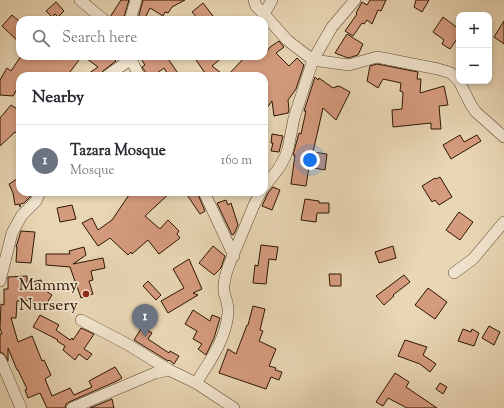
<!DOCTYPE html>
<html lang="en">
<head>
<meta charset="utf-8">
<style>
	body { margin:0; font-family:"Sorts Mill Goudy",serif; background:#f2f2f3; color:#2b2b33 }
	.controls { position:absolute; right:12px; top:12px; display:grid; overflow:hidden; border-radius:8px; box-shadow:0 2px 6px #0003 }
	.controls button { width:36px; height:36px; display:grid; place-items:center; padding:0; border:0; border-bottom:1px solid #e1e1e2; background:#fff; color:#2b2b33; font:20px sans-serif }
	.you { position:absolute; left:310px; top:160px; width:14px; height:14px; margin:-10px; border:3px solid #fff; border-radius:50%; background:#1a73e8; box-shadow:0 0 0 6px #1a73e833 }
	.badge { display:grid; place-items:center; width:26px; height:26px; border-radius:50%; background:#8f2418; color:#fff; font-size:13px; font-weight:700 }
	.pin { position:absolute; translate:-50% -33px; filter:drop-shadow(0 1px 2px #0008) }
	.pin::after { content:''; position:absolute; top:21px; width:14px; height:12px; background:inherit; clip-path:polygon(0 0,100% 0,50% 100%) }
	.list { margin:0; padding:0; list-style:none }
	h2 { display:flex; justify-content:space-between; align-items:center; height:52px; margin:0; padding:0 16px; font-size:17px }
	h2 small { font-size:13px; font-weight:400; color:#7c7c81 }
	.list li { display:grid; grid-template-columns:26px 1fr auto; gap:12px; align-items:center; box-sizing:border-box; height:72px; padding:0 16px; border-top:1px solid #e1e1e2 }
	.list b { display:block; font-size:15px; white-space:nowrap }
	.list p { margin:0; font-size:13px; white-space:nowrap; color:#7c7c81 }
	.list em { font-size:13px; font-style:normal; color:#7c7c81 }
	.icon { flex:none; width:22px; height:22px; fill:none; stroke:currentColor; stroke-width:2; stroke-linecap:round; stroke-linejoin:round }
	.map { position:relative; flex:none; width:504px; height:408px; overflow:hidden }
	.search { position:absolute; background:#fff; box-shadow:0 2px 6px #0003; left:16px; top:16px; width:252px; height:44px; display:flex; align-items:center; gap:10px; box-sizing:border-box; padding:0 14px; border-radius:12px; color:#7c7c81; font-size:15px }
	.panel { position:absolute; background:#fff; box-shadow:0 2px 6px #0003; left:16px; top:72px; width:252px; height:124px; border-radius:12px }
	.map>svg:first-child { display:block }
	.building { fill:#d59b7e; stroke:#2d1500 }
	.lines { fill:none; stroke-linecap:round; stroke-linejoin:round }
	.street-casing { stroke:#5c452d; stroke-width:12 }
	.street { stroke:#f1e4ce; stroke-width:11 }
	.poi-dot { fill:#8f2418; stroke:#f1e4ce; stroke-width:1.5 }
	.labels { text-anchor:middle; stroke-width:3.5; stroke-linejoin:round; paint-order:stroke }
	.poi-label { font-size:17px; fill:#2d1500; stroke:#f1e4ce; text-anchor:end }
</style>
</head>
<body>
<div class="map">
<svg width="504" height="408" viewBox="0 0 504 408">
	<rect width="100%" height="100%" fill="#e9d6b4"/>
	<filter id="stains"><feTurbulence type="fractalNoise" baseFrequency=".005" numOctaves="4"/><feColorMatrix values="0 0 0 0 .2 0 0 0 0 .09 0 0 0 0 .02 0 0 0 .5 -.17"/></filter>
	<radialGradient id="worn" r=".72"><stop offset=".6" stop-color="#630" stop-opacity="0"/><stop offset="1" stop-color="#630" stop-opacity=".3"/></radialGradient>
	<g class="building">
		<polygon points="121,0 129,0 123,20 111,20 110,17"/>
		<polygon points="143,0 185,0 172,7 168,13 165,12 163,16 150,8 144,20 139,20 138,19"/>
		<polygon points="370,0 386,0 381,11 378,10 372,24 367,20 364,24 362,23 353,36 345,31 357,14 356,13 362,2 367,5"/>
		<polygon points="416,0 429,0 422,12 414,7"/>
		<polygon points="56,2 64,11 58,17 55,14 52,17 46,11"/>
		<polygon points="203,3 213,16 209,20 199,20 192,12"/>
		<polygon points="12,15 20,22 20,43 2,26"/>
		<polygon points="443,17 459,29 459,36 450,49 442,44 444,40 433,32"/>
		<polygon points="504,21 504,44 494,37"/>
		<polygon points="347,34 363,44 358,55 348,58 335,53"/>
		<polygon points="279,41 284,47 276,53 289,66 297,58 304,65 296,89 288,100 289,110 288,113 274,116 272,101 264,112 264,76 227,76 246,56 264,56 270,47"/>
		<polygon points="21,56 82,56 67,76 20,76 20,84 13,96 0,95 0,80 7,68 11,71"/>
		<polygon points="83,56 111,56 116,61 103,71 100,76 85,76 98,67"/>
		<polygon points="139,56 166,56 180,76 169,76 164,68 153,76 148,76 142,67 145,65"/>
		<polygon points="202,56 224,56 212,66 225,76 207,76 196,60"/>
		<polygon points="377,64 418,72 417,79 421,79 420,93 444,86 448,105 439,106 441,129 431,129 431,123 393,127 392,110 402,109 403,92 400,91 401,83 383,79 378,88 367,81 370,66"/>
		<polygon points="315,77 318,80 319,78 333,88 338,86 341,87 350,92 336,120 323,108 313,152 327,154 325,170 309,167 306,186 291,184 295,155 293,155 299,133 301,134 306,111 304,111"/>
		<polygon points="11,105 20,111 20,135 15,132 0,146 0,118"/>
		<polygon points="272,134 283,136 279,152 271,151 273,143 271,143"/>
		<polygon points="460,135 464,142 477,135 481,141 451,159 443,145"/>
		<polygon points="20,177 20,192 32,192 30,197 24,203 20,204 20,207 19,204 15,205 13,193 9,184"/>
		<polygon points="440,177 452,197 439,205 435,200 432,202 422,186 435,178 436,179"/>
		<polygon points="273,187 280,190 272,210 262,206 268,193"/>
		<polygon points="131,192 171,192 145,216 160,229 168,220 179,231 177,234 180,238 159,254 148,240 132,254 131,252 128,255 110,238 98,246 82,223 92,218 98,230 112,220"/>
		<polygon points="185,192 197,192 205,211 200,214"/>
		<polygon points="305,199 319,201 319,203 329,203 329,213 317,213 316,222 301,220"/>
		<polygon points="226,200 228,205 231,203 238,225 234,234 232,235 217,203"/>
		<polygon points="72,205 76,219 60,222 57,208"/>
		<polygon points="459,212 473,222 460,240 446,230"/>
		<polygon points="21,231 35,232 31,263 16,262 17,247 16,247"/>
		<polygon points="261,245 278,247 276,260 269,259 266,284 253,283 255,265 258,266"/>
		<polygon points="213,246 225,256 221,268 214,275 199,263"/>
		<polygon points="393,246 396,258 379,263 375,252"/>
		<polygon points="84,247 86,255 73,264 103,258 105,268 91,271 93,280 89,281 93,294 81,298 70,267 46,265 46,254 70,254 69,251"/>
		<polygon points="189,259 202,289 193,293 198,295 168,313 161,301 184,288 173,269"/>
		<polygon points="329,274 341,274 341,286 330,286"/>
		<polygon points="404,275 410,282 393,295 394,296 384,305 376,296"/>
		<polygon points="27,276 27,283 41,280 43,289 52,295 43,309 30,300 17,301 16,318 11,318 18,342 32,336 42,361 44,360 51,375 45,379 52,396 70,388 74,395 92,387 89,381 115,367 122,378 117,381 69,402 66,404 65,408 47,408 40,393 28,398 25,390 27,389 18,370 17,370 8,348 8,361 4,354 0,352 0,334 2,334 0,328 1,304 4,305 4,289 8,289 8,277"/>
		<polygon points="148,281 161,295 156,300 143,286"/>
		<polygon points="428,288 447,302 435,319 415,305"/>
		<polygon points="253,306 265,309 260,330 263,331 259,341 276,349 269,366 276,368 275,370 282,372 279,380 271,377 266,389 219,373 228,349 236,354 247,325 248,325"/>
		<polygon points="193,310 210,321 212,315 220,318 214,338 206,355 198,349 202,344 193,339 197,331 185,324"/>
		<polygon points="40,315 59,325 56,330 70,340 72,338 73,340 81,328 94,334 84,349 92,354 87,360 79,354 75,360 63,350 65,346 57,341 58,340 33,327"/>
		<polygon points="489,326 500,332 494,345 482,338"/>
		<polygon points="142,327 152,333 148,339 169,353 170,351 179,356 174,364 169,360 168,361 134,340"/>
		<polygon points="463,329 471,332 472,329 479,333 474,346 458,341"/>
		<polygon points="405,340 427,347 423,355 436,364 430,372 420,364 398,356"/>
		<polygon points="395,373 409,382 406,387 437,408 407,408 388,398 383,406 376,402"/>
		<polygon points="440,383 447,387 443,394 436,389"/>
		<polygon points="112,399 114,408 90,408"/>
	</g>
	<g class="lines">
		<defs>
			<g id="street">
				<polyline points="80,0 104,20"/>
				<polyline points="254,0 256,6 264,14"/>
				<polyline points="272,0 264,14 287,40 313,60 349,65 377,57 438,69 451,73 459,81"/>
				<polyline points="130,20 136,0"/>
				<polyline points="107,76 131,59 139,76"/>
				<polyline points="459,81 471,105 476,112 504,137"/>
				<polyline points="264,187 279,168 285,157 288,149 294,118 313,60 332,27 355,0"/>
				<polyline points="204,192 234,256"/>
				<polyline points="454,273 473,259 504,222"/>
				<polyline points="0,281 12,233 22,215 36,201 40,192"/>
				<polyline points="81,320 127,344 169,370 196,383 234,408"/>
				<polyline points="0,359 21,408"/>
				<path d="M196,383C210,361 226,339 228,313C229,305 226,300 224,292C223,284 226,273 229,265L254,205L261,192"/>
				<polyline points="72,408 155,373 169,370"/>
			</g>
		</defs>
		<use href="#street" class="street-casing"/>
		<use href="#street" class="street"/>
	</g>
	<circle class="poi-dot" cx="86" cy="294" r="4"/>
	<g class="labels">
		<g class="poi-label">
			<text x="78" y="290">Mammy<tspan x="78" dy="20">Nursery</tspan></text>
		</g>
	</g>
	<rect width="100%" height="100%" filter="url(#stains)"/>
	<rect width="100%" height="100%" fill="url(#worn)"/>
</svg>
<div class="controls">
<button>+</button>
<button>−</button>
</div>
<div class="you"></div>
<div class="pin badge" style="left:145px;top:337px;background:#6b7280">1</div>
<div class="search"><svg class="icon" aria-label="search" viewBox="0 0 24 24"><circle cx="10" cy="10" r="6"/><path d="M15 15l6 6"/></svg>Search here</div>
<section class="panel">
<h2>Nearby<small></small></h2>
<ul class="list">
<li><span class="badge" style="background:#6b7280">1</span><div><b>Tazara Mosque</b><p>Mosque</p></div><em>160 m</em></li>
</ul>
</section>
</div>
</body>
</html>
